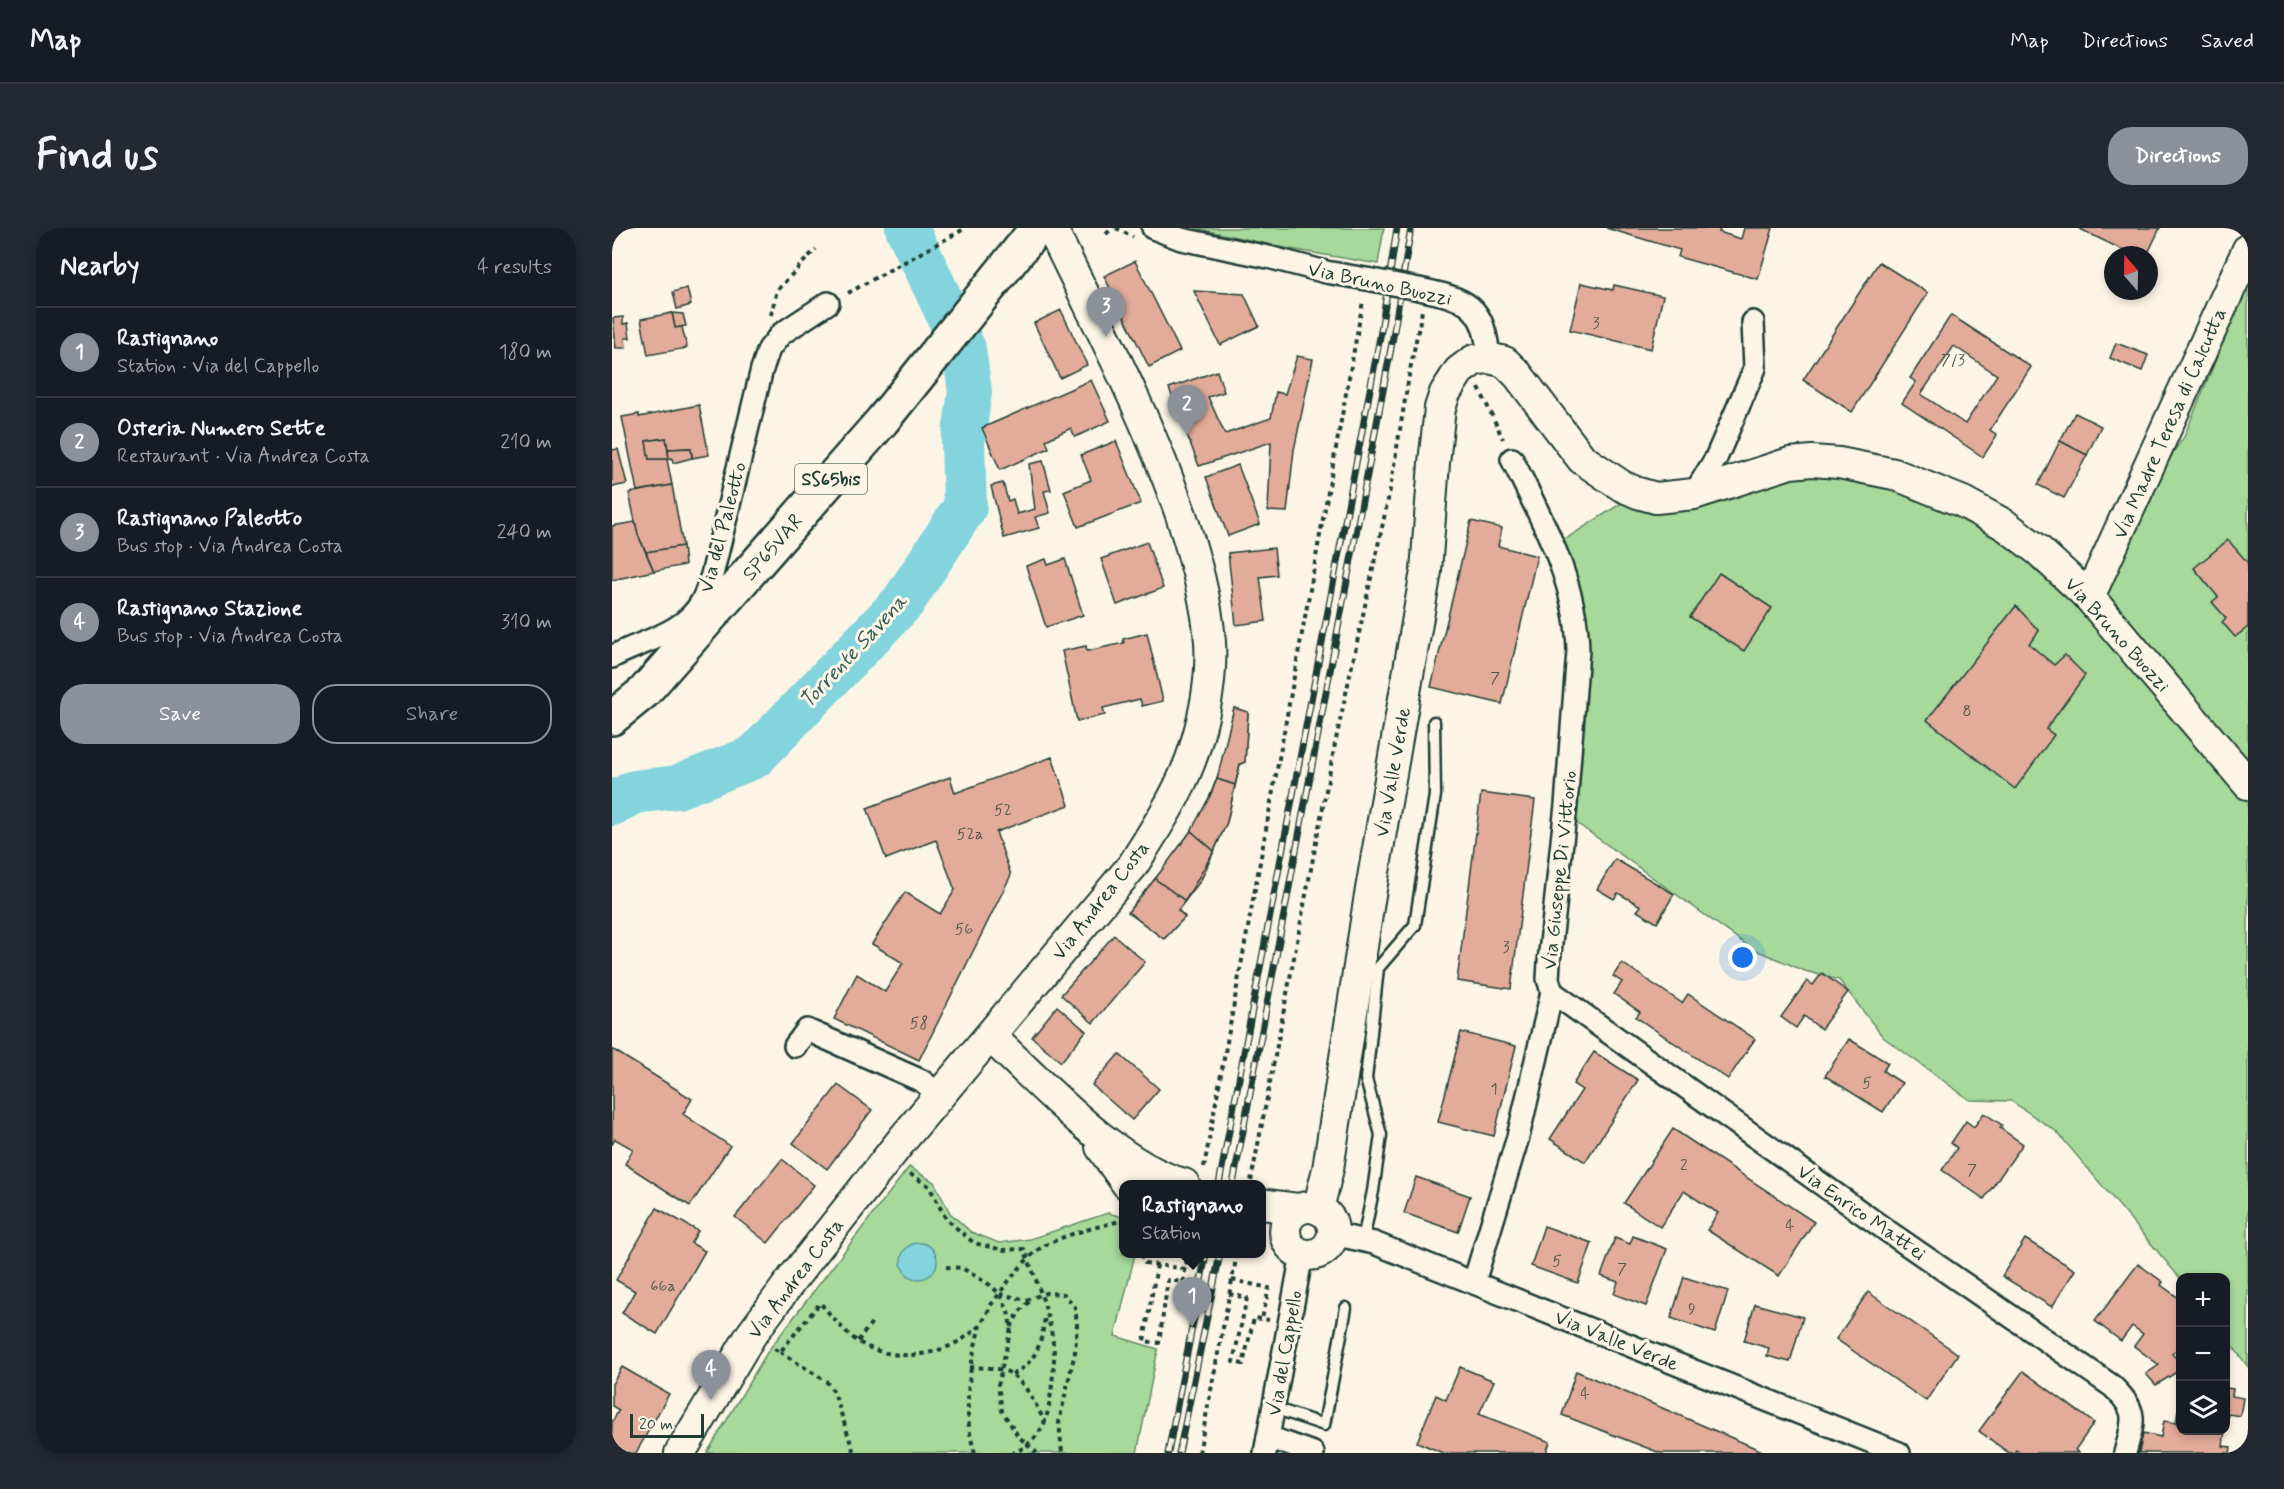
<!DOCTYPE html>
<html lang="en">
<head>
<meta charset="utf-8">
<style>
	body { margin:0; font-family:Mynerve,sans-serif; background:#242831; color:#f1f3f6 }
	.controls { position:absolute; right:18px; bottom:18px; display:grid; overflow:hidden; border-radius:12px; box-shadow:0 3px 9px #0003 }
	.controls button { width:54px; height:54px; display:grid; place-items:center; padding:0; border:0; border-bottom:2px solid #363941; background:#171b24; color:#f1f3f6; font:30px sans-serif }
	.compass { position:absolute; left:1492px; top:18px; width:54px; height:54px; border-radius:50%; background:#171b24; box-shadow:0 3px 9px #0003; rotate:340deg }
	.scale { position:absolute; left:18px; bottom:15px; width:74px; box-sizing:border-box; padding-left:6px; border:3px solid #1f3d34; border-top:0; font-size:16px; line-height:21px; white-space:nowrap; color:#1f3d34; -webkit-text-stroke:4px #fcf5e5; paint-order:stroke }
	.you { position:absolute; left:1131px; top:730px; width:21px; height:21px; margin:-15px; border:4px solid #fff; border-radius:50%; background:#1a73e8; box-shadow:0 0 0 9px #1a73e833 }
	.badge { display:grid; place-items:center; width:39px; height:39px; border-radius:50%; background:#8c9099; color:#fff; font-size:20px; font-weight:700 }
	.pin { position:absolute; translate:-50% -50px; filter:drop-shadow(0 2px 3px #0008) }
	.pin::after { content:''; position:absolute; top:32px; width:21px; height:18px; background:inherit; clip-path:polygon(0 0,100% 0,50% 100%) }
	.popup { position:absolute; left:507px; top:952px; width:147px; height:78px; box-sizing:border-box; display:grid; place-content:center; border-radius:12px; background:#171b24; filter:drop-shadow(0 2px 4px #0005); font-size:20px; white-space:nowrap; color:#9ea1a6 }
	.popup b { font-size:22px; color:#f1f3f6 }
	.popup::after { content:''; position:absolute; left:50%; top:100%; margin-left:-12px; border:12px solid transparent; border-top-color:#171b24 }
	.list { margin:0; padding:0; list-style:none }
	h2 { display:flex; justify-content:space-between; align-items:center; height:78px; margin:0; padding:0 24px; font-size:26px }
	h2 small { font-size:20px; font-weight:400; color:#9ea1a6 }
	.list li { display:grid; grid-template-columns:39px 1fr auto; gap:18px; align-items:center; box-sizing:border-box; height:90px; padding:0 24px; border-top:2px solid #363941 }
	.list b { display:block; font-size:22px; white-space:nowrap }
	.list p { margin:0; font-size:20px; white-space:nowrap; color:#9ea1a6 }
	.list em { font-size:20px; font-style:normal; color:#9ea1a6 }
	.actions { display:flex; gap:12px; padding:18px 24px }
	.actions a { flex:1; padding:14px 0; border:2px solid #8c9099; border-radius:24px; text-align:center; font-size:21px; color:#8c9099 }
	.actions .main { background:#8c9099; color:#fff }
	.icon { flex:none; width:33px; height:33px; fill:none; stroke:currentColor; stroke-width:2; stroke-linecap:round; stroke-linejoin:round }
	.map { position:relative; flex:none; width:1636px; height:1225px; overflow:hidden; border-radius:24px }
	header { display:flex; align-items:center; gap:36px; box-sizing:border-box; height:84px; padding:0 30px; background:#171b24; border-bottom:2px solid #363941 }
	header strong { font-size:28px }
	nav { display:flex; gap:33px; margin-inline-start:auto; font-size:21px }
	.intro { display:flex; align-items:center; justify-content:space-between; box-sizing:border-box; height:144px; padding:0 36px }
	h1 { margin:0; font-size:42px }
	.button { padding:15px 27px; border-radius:24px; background:#8c9099; color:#fff; font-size:21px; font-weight:700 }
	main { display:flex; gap:36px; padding:0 36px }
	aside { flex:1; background:#171b24; border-radius:24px; box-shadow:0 3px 9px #0003 }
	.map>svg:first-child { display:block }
	.green { fill:#a7d99b; stroke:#638b68; stroke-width:1.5 }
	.water { fill:#83d4dd; stroke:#5b9899; stroke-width:1.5 }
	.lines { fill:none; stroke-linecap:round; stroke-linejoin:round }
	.river { stroke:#83d4dd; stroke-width:44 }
	.building { fill:#e3ac9a; stroke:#1f3d34; stroke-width:1.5; fill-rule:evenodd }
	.lane-casing { stroke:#1f3d34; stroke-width:15 }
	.street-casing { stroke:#1f3d34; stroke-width:26 }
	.secondary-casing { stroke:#1f3d34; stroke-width:34 }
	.primary-casing { stroke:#1f3d34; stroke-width:38 }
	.path { stroke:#1f3d34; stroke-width:4; stroke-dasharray:4.5 4.5; stroke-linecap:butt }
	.lane { stroke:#fcf5e5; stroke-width:10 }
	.street { stroke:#fcf5e5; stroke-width:21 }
	.secondary { stroke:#fcf5e5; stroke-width:30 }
	.primary { stroke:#fcf5e5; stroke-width:33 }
	.rail-casing { stroke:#1f3d34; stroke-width:7 }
	.rail { stroke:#fcf5e5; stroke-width:4.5; stroke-dasharray:14; stroke-linecap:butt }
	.street-bridge-casing { stroke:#1f3d34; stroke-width:26; stroke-linecap:butt }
	.street-bridge { stroke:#fcf5e5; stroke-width:21 }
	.labels { text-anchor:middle; stroke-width:6; stroke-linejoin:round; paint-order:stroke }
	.number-label { font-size:16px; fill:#50594e }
	.shield { fill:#fcf5e5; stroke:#617469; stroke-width:1.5 }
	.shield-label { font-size:18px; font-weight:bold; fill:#1f3d34 }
	.street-label { font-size:20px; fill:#1f3d34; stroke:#fcf5e5 }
	.water-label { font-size:21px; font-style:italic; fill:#335b56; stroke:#fcf5e5 }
</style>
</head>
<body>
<header>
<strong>Map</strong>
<nav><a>Map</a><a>Directions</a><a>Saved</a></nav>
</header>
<div class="intro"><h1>Find us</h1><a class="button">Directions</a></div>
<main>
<aside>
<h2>Nearby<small>4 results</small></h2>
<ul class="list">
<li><span class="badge">1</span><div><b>Rastignano</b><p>Station · Via del Cappello</p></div><em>180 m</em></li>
<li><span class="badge">2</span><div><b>Osteria Numero Sette</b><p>Restaurant · Via Andrea Costa</p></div><em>210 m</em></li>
<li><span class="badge">3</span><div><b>Rastignano Paleotto</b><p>Bus stop · Via Andrea Costa</p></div><em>240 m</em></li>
<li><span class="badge">4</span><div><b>Rastignano Stazione</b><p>Bus stop · Via Andrea Costa</p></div><em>310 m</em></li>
</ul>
<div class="actions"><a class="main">Save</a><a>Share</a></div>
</aside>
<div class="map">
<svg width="1636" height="1225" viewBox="0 0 1636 1225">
	<rect width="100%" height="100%" fill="#fcf5e5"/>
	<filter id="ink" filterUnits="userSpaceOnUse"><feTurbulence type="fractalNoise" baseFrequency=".0167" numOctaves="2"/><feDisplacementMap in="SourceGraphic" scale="12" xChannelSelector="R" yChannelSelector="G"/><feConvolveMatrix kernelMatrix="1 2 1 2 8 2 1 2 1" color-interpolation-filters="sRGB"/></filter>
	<g filter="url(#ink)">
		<g class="green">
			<polygon points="583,0 772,0 766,36 678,21"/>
			<polygon points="1636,54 1636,1139 1614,1109 1614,1050 1568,1050 1445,904 1399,873 1358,872 1271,809 1227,752 1193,743 1139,720 959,591 971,444 947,315 1016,271 1185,226 1318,258 1468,356 1572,209"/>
			<polygon points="297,939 322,954 338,985 359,1004 387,1015 418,1011 496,985 511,989 511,1026 523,1026 503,1108 546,1121 525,1225 95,1225 156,1123"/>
		</g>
		<circle class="water" cx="307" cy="1033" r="18"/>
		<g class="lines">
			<polyline class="river" points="0,576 22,564 65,559 142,529 291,374 353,279 351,214 358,164 352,121 295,0"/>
		</g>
		<g class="building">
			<polygon points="994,0 1108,0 1107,4 1129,11 1132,0 1161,0 1146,51 1066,29 1068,22"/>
			<polygon points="1466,0 1548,0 1535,27 1521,27"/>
			<polygon points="523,33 568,123 537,139 492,48"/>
			<polygon points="1267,34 1316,65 1240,184 1191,152"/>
			<polygon points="969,55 1001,62 1002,57 1051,68 1039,121 958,102"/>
			<polygon points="75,60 79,77 65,81 61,64"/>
			<polygon points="582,63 632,66 647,98 608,117"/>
			<polygon points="449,82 475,137 448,150 422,95"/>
			<polygon points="60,85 71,86 74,98 63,100"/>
			<polygon points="60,85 63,100 70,99 75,120 36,127 29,91"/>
			<path d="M1339,87L1419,139L1378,202L1385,207L1371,229L1290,175L1304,154L1298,150ZM1342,118L1385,147L1353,196L1309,166Z"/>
			<polygon points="11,89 11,96 16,95 18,110 13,110 14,120 4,120 1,90"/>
			<polygon points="1504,115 1536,127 1530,143 1498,130"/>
			<polygon points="685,128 701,131 682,222 675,284 656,283 659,214 587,238 557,160 605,143 612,164 596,169 613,206 659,190 664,164 673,166"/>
			<polygon points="479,152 498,193 463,209 459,200 434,212 437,220 388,242 370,200"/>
			<polygon points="87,177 97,227 80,230 79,220 56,221 54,210 34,213 37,231 55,231 60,257 25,263 10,189 27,186 27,189"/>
			<polygon points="1463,185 1489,198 1475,227 1448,213"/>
			<polygon points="54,210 57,231 37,231 34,213"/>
			<polygon points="504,213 529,275 466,299 452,263 479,252 469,227"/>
			<polygon points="1448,213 1475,227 1452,270 1426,257"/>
			<polygon points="79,220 80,230 61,235 60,230 57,231 56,221"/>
			<polygon points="6,221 15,256 0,259 0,222"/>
			<polygon points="431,233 439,262 432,263 438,285 423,289 427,300 392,310 379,258 391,255 396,273 401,271 405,286 423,281 417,236"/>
			<polygon points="626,237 648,296 616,308 594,249"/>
			<polygon points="60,257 71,318 34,324 26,307 17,265"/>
			<polygon points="859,293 890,300 886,318 925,328 890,476 819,459"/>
			<polygon points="23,294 26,307 42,343 0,352 0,298"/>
			<polygon points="1616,312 1636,335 1636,399 1623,409 1610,394 1614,390 1600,374 1606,369 1582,340"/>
			<polygon points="535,314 551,360 505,377 489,331"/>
			<polygon points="71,318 73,337 42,343 34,324"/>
			<polygon points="662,320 665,347 648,349 654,393 624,397 616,325"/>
			<polygon points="434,331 436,337 453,331 471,387 434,399 414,338"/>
			<polygon points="1107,345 1160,380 1132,423 1078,389"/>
			<polygon points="1404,378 1427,403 1417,416 1442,437 1453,427 1473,447 1434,501 1442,507 1403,561 1315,492"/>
			<polygon points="535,405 551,473 530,478 528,471 491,480 493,487 465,493 450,423 474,418 475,423 512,415 511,411"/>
			<polygon points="622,480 636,484 633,534 628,536 615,594 608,610 589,652 566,682 573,689 552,711 516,684 555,636 581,600 598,568 609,539"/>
			<polygon points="622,480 636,484 633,534 628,536 623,557 605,551"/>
			<polygon points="440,529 457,577 384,604 399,647 307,832 222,791 245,746 273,764 291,735 260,716 293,664 328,686 343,662 324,612 274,631 255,580 338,549 343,565"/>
			<polygon points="605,551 623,557 615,594 602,623 579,603 598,568"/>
			<polygon points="869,565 923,572 899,761 845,753"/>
			<polygon points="579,603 602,623 573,673 543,651"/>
			<polygon points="1003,631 1062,666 1045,695 1025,683 1029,678 1006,665 1002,671 985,661"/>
			<polygon points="543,651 573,673 566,682 573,689 552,711 516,684"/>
			<polygon points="502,707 533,734 481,795 449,767"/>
			<polygon points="1010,735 1070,775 1076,766 1143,811 1116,851 1024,789 1028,784 1002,766 1010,754 1001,748"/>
			<polygon points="1210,745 1236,764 1209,801 1192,788 1184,800 1169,789 1195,753 1201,757"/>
			<polygon points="445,778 474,803 449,834 420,809"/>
			<polygon points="849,804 904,818 882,908 826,894"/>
			<polygon points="1237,811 1276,835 1271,843 1290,855 1271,884 1213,848"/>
			<polygon points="0,821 80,871 71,886 118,918 78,978 13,936 21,921 3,911 0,917"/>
			<polygon points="982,824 1026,852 973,934 938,911 970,862 961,856"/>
			<polygon points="507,826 547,861 520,892 480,857"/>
			<polygon points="226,857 260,882 215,941 181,915"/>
			<polygon points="1372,885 1390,897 1388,900 1411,916 1372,971 1330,942 1345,920 1339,915 1354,893 1362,899"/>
			<polygon points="1061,901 1202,994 1167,1048 1095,1002 1106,985 1072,963 1048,999 1012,975"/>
			<polygon points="170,931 202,957 156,1015 123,989"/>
			<polygon points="804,949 858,968 846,1004 792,985"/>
			<polygon points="45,980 86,1003 79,1015 93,1023 45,1106 10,1085 23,1063 4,1052"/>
			<polygon points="932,998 980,1015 966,1055 919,1038"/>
			<polygon points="1021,1008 1055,1021 1034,1078 1002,1066 1006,1054 989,1048 1003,1010 1018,1016"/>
			<polygon points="1413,1011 1463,1042 1440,1079 1390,1048"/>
			<polygon points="1526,1036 1551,1054 1549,1057 1568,1071 1568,1118 1560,1126 1568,1134 1568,1142 1544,1157 1534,1146 1547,1137 1522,1118 1531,1106 1520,1098 1509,1113 1483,1093"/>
			<polygon points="1072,1049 1116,1063 1103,1105 1059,1090"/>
			<polygon points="1256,1064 1346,1126 1314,1173 1224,1111"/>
			<polygon points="1143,1076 1191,1089 1178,1134 1155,1128 1157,1120 1132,1113"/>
			<polygon points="10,1139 57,1166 24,1225 0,1225 0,1194 7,1182 0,1178 0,1156"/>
			<polygon points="848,1139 882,1153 867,1186 938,1214 934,1225 831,1225 805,1214 824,1167 834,1172"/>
			<polygon points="964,1143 1155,1225 1048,1225 950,1187"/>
			<polygon points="1411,1143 1482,1195 1463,1222 1467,1225 1408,1225 1404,1222 1402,1225 1397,1225 1367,1203"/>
			<polygon points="1614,1160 1621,1161 1620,1168 1631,1170 1628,1188 1616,1186 1614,1202"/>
			<polygon points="1568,1169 1568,1202 1613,1202 1611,1218 1619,1219 1618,1225 1527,1225 1531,1205 1549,1209 1552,1193 1564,1195"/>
		</g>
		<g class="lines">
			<defs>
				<g id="lane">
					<polyline points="751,1012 761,963 769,907 754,851 766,740 803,697 823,567 822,494"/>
					<polyline points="662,1180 712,1197 734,1080"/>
				</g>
				<g id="street">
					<polyline points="541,0 569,11 656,29 714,44 760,52"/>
					<path d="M807,61C855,71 872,76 877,130"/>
					<polyline points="1082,266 1104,230 1143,140 1141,94"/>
					<path d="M0,429C31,412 71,407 90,373C94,365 97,356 100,347L150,141L157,121L169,106L216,75"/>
					<path d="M940,764L1274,1002L1500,1158C1527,1184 1522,1191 1513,1225"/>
					<polyline points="183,818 195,802 310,853 328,867"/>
					<polyline points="720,1009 735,1009 762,1015 1287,1225"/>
					<path d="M862,1054L906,909L940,764L936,751L937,734L954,577L966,423C965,354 930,292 900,231"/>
					<polyline points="656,1209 701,1225"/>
					<polyline points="653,1225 690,1026"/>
				</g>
				<g id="secondary">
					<polyline points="1477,369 1636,21"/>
					<path d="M378,808C429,855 505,939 572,956"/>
					<polyline points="489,919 515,956"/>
					<polyline points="649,976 687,981"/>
					<circle cx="697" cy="1003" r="24"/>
					<polyline points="706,981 716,941 757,673 814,343 822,235 828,180 833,165 847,143 862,132 877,130 893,134 906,147 970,231 1010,258 1026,265 1044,270 1082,266 1178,235 1200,233 1227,235 1282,246 1351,274 1393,297 1426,322 1477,369 1636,556"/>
					<path d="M68,1225L139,1107L181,1050L290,912L521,637C545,598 573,557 585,512C594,481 600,447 598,414C595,372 583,330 570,290C536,190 486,96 440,1"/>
				</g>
				<polyline id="primary" points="0,490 32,464 270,193 425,0"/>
			</defs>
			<use href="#lane" class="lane-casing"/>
			<use href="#street" class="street-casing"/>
			<use href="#secondary" class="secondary-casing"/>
			<use href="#primary" class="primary-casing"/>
			<g class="path">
				<polyline points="504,0 521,9"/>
				<polyline points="494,6 501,0"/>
				<polyline points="236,65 354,0"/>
				<polyline points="159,87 165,62 204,21"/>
				<polyline points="867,160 891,211"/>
				<polyline points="592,939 751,73"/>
				<path d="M298,946L317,958L334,991L362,1015L391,1022L412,1021C424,1050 442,1097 442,1129C442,1143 438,1181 433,1193C429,1206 413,1221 401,1225"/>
				<polyline points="639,953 723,516 777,267 798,142 810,83"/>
				<polyline points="530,1026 533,1035 574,1041"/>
				<polyline points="545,1037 532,1113 547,1115 556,1052 571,1054 576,1026"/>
				<polyline points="334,1039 350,1040 378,1057 388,1066 396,1083 399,1100 386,1157 390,1183 406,1208 425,1225"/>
				<polyline points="620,1052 657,1060 650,1091"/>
				<polyline points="388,1066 414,1072 434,1065 452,1066 463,1079 465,1097 463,1124 447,1194 450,1225"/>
				<polyline points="617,1066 635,1070 621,1134 631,1136 642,1090 657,1092"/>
				<polyline points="399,1099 407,1084 419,1072"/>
				<polyline points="246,1113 260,1094"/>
				<path d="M162,1121L168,1124L208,1075C221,1089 234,1107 250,1116C288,1137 339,1127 368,1097C373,1091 376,1083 379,1077C391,1060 413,1030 430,1019C450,1007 485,999 508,993L511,994"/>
				<polyline points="168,1124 214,1153 222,1164 242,1225"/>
				<path d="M358,1139C368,1140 381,1139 391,1142C412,1149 423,1176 433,1194"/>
				<path d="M400,1146C425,1135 430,1113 433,1088"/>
				<path d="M363,1225C349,1183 358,1138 368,1097"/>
				<polyline points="587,1225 625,1026"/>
			</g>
			<use href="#lane" class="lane"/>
			<use href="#street" class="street"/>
			<use href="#secondary" class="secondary"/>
			<use href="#primary" class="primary"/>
			<defs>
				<g id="rail">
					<polyline points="607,956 768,109 785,0"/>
					<polyline points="621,956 780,115 799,0"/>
					<polyline points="556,1225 594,1026"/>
					<polyline points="567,1225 608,1026"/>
				</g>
			</defs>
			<use href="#rail" class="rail-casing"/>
			<use href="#rail" class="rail"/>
			<defs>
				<polyline id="street-bridge" points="760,52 807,61"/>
			</defs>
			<use href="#street-bridge" class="street-bridge-casing"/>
			<use href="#street-bridge" class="street-bridge"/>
		</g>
	</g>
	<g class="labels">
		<g class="number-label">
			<text x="984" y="100">3</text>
			<text x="1341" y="137">7/3</text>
			<text x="883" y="455">7</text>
			<text x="1355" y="488">8</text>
			<text x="391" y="587">52</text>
			<text x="358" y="611">52a</text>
			<text x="352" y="706">56</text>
			<text x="894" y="724">3</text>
			<text x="307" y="800">58</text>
			<text x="1255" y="860">5</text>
			<text x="882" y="866">1</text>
			<text x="1072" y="942">2</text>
			<text x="1360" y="947">7</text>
			<text x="1178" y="1002">4</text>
			<text x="945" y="1038">5</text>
			<text x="1010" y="1046">7</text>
			<text x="51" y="1063">66a</text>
			<text x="1080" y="1086">9</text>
			<text x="973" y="1170">4</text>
		</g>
		<rect class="shield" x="183" y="236" width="72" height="30" rx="4.5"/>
		<g class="shield-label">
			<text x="219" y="257">SS65bis</text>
		</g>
		<g class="street-label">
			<text transform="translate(768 55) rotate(12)" y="7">Via Bruno Buozzi</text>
			<text transform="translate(1557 195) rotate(-66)" y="7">Via Madre Teresa di Calcutta</text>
			<text transform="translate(110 299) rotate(-75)" y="7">Via del Paleotto</text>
			<text transform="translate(160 319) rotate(-49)" y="7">SP65VAR</text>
			<text transform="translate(1506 406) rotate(48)" y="7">Via Bruno Buozzi</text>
			<text transform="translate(780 544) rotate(-80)" y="7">Via Valle Verde</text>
			<text transform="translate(947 642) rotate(-84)" y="7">Via Giuseppe Di Vittorio</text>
			<text transform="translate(488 672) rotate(-52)" y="7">Via Andrea Costa</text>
			<text transform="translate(1250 984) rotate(35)" y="7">Via Enrico Mattei</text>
			<text transform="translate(183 1050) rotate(-53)" y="7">Via Andrea Costa</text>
			<text transform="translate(1005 1112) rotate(22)" y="7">Via Valle Verde</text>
			<text transform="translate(672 1125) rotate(-80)" y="7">Via del Cappello</text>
		</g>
		<g class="water-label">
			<text transform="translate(241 423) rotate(-47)" y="7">Torrente Savena</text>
		</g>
	</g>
</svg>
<div class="controls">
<button>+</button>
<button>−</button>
<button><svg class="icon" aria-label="layers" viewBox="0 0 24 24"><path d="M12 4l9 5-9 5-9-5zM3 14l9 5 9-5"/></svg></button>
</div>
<svg class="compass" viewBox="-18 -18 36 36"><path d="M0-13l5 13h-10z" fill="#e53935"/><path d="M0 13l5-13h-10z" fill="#9ea1a6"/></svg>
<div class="scale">20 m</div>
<div class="you"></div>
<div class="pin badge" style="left:580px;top:1099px">1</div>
<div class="popup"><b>Rastignano</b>Station</div>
<div class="pin badge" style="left:575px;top:207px">2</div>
<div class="pin badge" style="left:494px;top:109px">3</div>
<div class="pin badge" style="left:99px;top:1172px">4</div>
</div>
</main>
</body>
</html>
